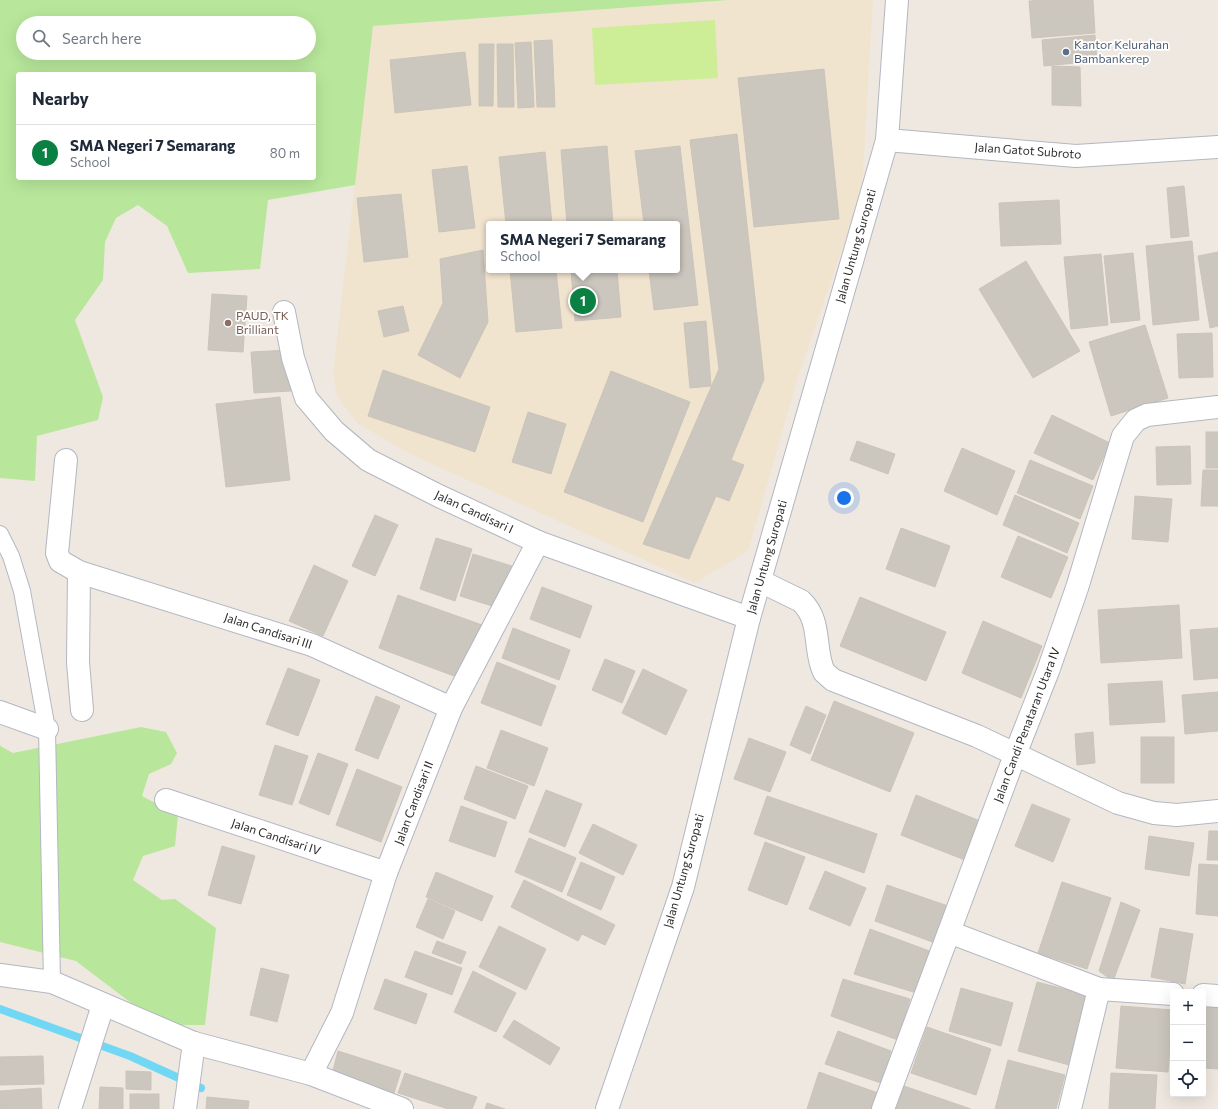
<!DOCTYPE html>
<html lang="en">
<head>
<meta charset="utf-8">
<style>
	body { margin:0; font-family:Commissioner,sans-serif; background:#f6f6f7; color:#1f2937 }
	.controls { position:absolute; right:12px; bottom:12px; display:grid; overflow:hidden; border-radius:4px; box-shadow:0 4px 16px #0002 }
	.controls button { width:36px; height:36px; display:grid; place-items:center; padding:0; border:0; border-bottom:1px solid #e0e1e3; background:#fff; color:#1f2937; font:20px sans-serif }
	.you { position:absolute; left:844px; top:498px; width:14px; height:14px; margin:-10px; border:3px solid #fff; border-radius:50%; background:#1a73e8; box-shadow:0 0 0 6px #1a73e833 }
	.badge { display:grid; place-items:center; width:26px; height:26px; border-radius:50%; background:#0b8043; color:#fff; font-size:13px; font-weight:700 }
	.pin { position:absolute; translate:-50% -50%; border:2px solid #fff; box-shadow:0 1px 4px #0006 }
	.popup { position:absolute; left:486px; top:221px; width:194px; height:52px; box-sizing:border-box; display:grid; place-content:center; border-radius:4px; background:#fff; filter:drop-shadow(0 1px 3px #0005); font-size:13px; white-space:nowrap; color:#747a83 }
	.popup b { font-size:15px; color:#1f2937 }
	.popup::after { content:''; position:absolute; left:50%; top:100%; margin-left:-8px; border:8px solid transparent; border-top-color:#fff }
	.list { margin:0; padding:0; list-style:none }
	h2 { display:flex; justify-content:space-between; align-items:center; height:52px; margin:0; padding:0 16px; font-size:17px }
	h2 small { font-size:13px; font-weight:400; color:#747a83 }
	.list li { display:grid; grid-template-columns:26px 1fr auto; gap:12px; align-items:center; box-sizing:border-box; height:56px; padding:0 16px; border-top:1px solid #e0e1e3 }
	.list b { display:block; font-size:15px; white-space:nowrap }
	.list p { margin:0; font-size:13px; white-space:nowrap; color:#747a83 }
	.list em { font-size:13px; font-style:normal; color:#747a83 }
	.icon { flex:none; width:22px; height:22px; fill:none; stroke:currentColor; stroke-width:2; stroke-linecap:round; stroke-linejoin:round }
	.map { position:relative; flex:none; width:1218px; height:1109px; overflow:hidden }
	.search { position:absolute; background:#fff; box-shadow:0 4px 16px #0002; left:16px; top:16px; width:300px; height:44px; display:flex; align-items:center; gap:10px; box-sizing:border-box; padding:0 14px; border-radius:22px; color:#747a83; font-size:15px }
	.panel { position:absolute; background:#fff; box-shadow:0 4px 16px #0002; left:16px; top:72px; width:300px; height:108px; border-radius:4px }
	.map>svg:first-child { display:block }
	.education { fill:#f1e4cf; fill-rule:evenodd }
	.green { fill:#b8e79b; fill-rule:evenodd }
	.pitch { fill:#cdee96 }
	.lines { fill:none; stroke-linecap:round; stroke-linejoin:round }
	.stream { stroke:#70d7f4; stroke-width:8 }
	.building { fill:#cbc6be; stroke:#cbc4b9 }
	.lane-casing { stroke:#b3b7c1; stroke-width:18 }
	.street-casing { stroke:#b3b7c1; stroke-width:24 }
	.secondary-casing { stroke:#b3b7c1; stroke-width:24 }
	.lane { stroke:#fff; stroke-width:16 }
	.street { stroke:#fff; stroke-width:22 }
	.secondary { stroke:#fff; stroke-width:22 }
	.service-dot { fill:#5c6f8a; stroke:#fff; stroke-width:1.5 }
	.education-dot { fill:#8d6e63; stroke:#fff; stroke-width:1.5 }
	.labels { text-anchor:middle; stroke-width:3.5; stroke-linejoin:round; paint-order:stroke }
	.service-label { font-size:12px; fill:#4e5e75; stroke:#fff; text-anchor:start }
	.street-label { font-size:12px; fill:#2d2d2d; stroke:#fff }
	.education-label { font-size:12px; fill:#785e54; stroke:#fff; text-anchor:start }
</style>
</head>
<body>
<div class="map">
<svg width="1218" height="1109" viewBox="0 0 1218 1109">
	<rect width="100%" height="100%" fill="#efe8e0"/>
	<path class="education" d="M729,0H873L862,191L797,380L748,551L695,583L408,453L357,423L337,396L333,373L373,26ZM489,224H677V270H489Z"/>
	<g class="green">
		<path d="M0,0H729L373,26L355,185L268,200L260,269L188,273L167,226L138,205L116,218L105,242L103,280L75,320L103,397L98,420L37,436L35,481L0,478ZM23,23H309V53H23ZM18,74H314V178H18Z"/>
		<polygon points="141,727 166,732 177,753 171,764 149,774 142,796 178,815 175,846 143,856 133,880 162,900 175,899 216,928 205,1025 180,1025 143,1012 76,961 0,942 0,745 2,747 13,753"/>
	</g>
	<polygon class="pitch" points="715,20 718,78 595,85 592,28"/>
	<g class="lines">
		<polyline class="stream" points="0,1009 130,1056 201,1088"/>
	</g>
	<g class="building">
		<polygon points="1044,0 1093,0 1095,33 1032,38 1029,1"/>
		<polygon points="1095,35 1097,61 1044,66 1042,40"/>
		<polygon points="552,40 555,107 537,107 534,41"/>
		<polygon points="531,42 534,107 518,108 515,43"/>
		<polygon points="479,44 494,44 493,106 479,106"/>
		<polygon points="497,44 513,44 514,107 498,107"/>
		<polygon points="465,52 471,105 395,113 390,60"/>
		<polygon points="1052,66 1080,67 1081,106 1052,105"/>
		<polygon points="824,69 839,219 754,227 738,78"/>
		<polygon points="737,134 764,379 731,460 744,465 729,501 716,496 689,559 643,544 719,369 690,140"/>
		<polygon points="607,146 613,224 567,224 561,150"/>
		<polygon points="680,146 698,305 654,310 649,270 677,270 677,224 644,224 635,151"/>
		<polygon points="545,152 552,224 506,224 499,157"/>
		<polygon points="467,166 475,228 439,232 432,170"/>
		<polygon points="1184,186 1189,236 1171,238 1167,188"/>
		<polygon points="401,194 408,257 364,262 357,198"/>
		<polygon points="1059,200 1061,244 1001,246 999,203"/>
		<polygon points="1192,241 1199,320 1153,325 1146,246"/>
		<polygon points="483,250 488,322 460,378 418,355 443,303 440,259"/>
		<polygon points="1218,252 1218,326 1210,328 1198,256"/>
		<polygon points="1133,253 1140,320 1111,323 1104,256"/>
		<polygon points="1101,254 1108,325 1071,329 1064,257"/>
		<polygon points="1026,261 1080,351 1033,378 979,289"/>
		<polygon points="510,270 556,270 562,328 516,332"/>
		<polygon points="571,270 617,270 621,317 575,321"/>
		<polygon points="212,294 247,296 243,352 208,350"/>
		<polygon points="403,306 409,331 384,337 378,311"/>
		<polygon points="706,321 711,386 690,388 684,323"/>
		<polygon points="1145,325 1168,398 1111,416 1089,342"/>
		<polygon points="1212,333 1213,377 1179,378 1177,334"/>
		<polygon points="288,350 291,391 254,393 251,352"/>
		<polygon points="383,370 490,407 475,452 368,416"/>
		<polygon points="611,371 690,402 643,522 564,492"/>
		<polygon points="280,397 290,480 226,487 216,404"/>
		<polygon points="528,412 566,424 551,474 512,462"/>
		<polygon points="1052,415 1110,443 1093,480 1034,453"/>
		<rect x="1206" y="432" width="12" height="36"/>
		<polygon points="857,441 895,454 888,474 850,460"/>
		<polygon points="1190,446 1191,484 1157,485 1156,447"/>
		<polygon points="962,448 1015,471 997,515 944,491"/>
		<polygon points="1030,460 1093,486 1080,519 1017,493"/>
		<polygon points="1203,470 1218,470 1218,506 1201,506"/>
		<polygon points="1015,495 1079,523 1067,553 1003,525"/>
		<polygon points="1135,496 1172,499 1168,542 1132,539"/>
		<polygon points="375,515 398,525 375,576 352,566"/>
		<polygon points="901,528 950,546 935,587 886,569"/>
		<polygon points="1018,536 1068,557 1051,598 1001,577"/>
		<polygon points="436,538 472,549 455,601 420,589"/>
		<polygon points="473,554 515,567 502,609 460,596"/>
		<polygon points="314,565 348,581 323,636 289,621"/>
		<polygon points="542,587 592,606 580,638 530,619"/>
		<polygon points="398,595 482,625 462,679 379,648"/>
		<polygon points="860,597 946,632 926,681 840,646"/>
		<polygon points="1179,605 1182,658 1101,663 1098,610"/>
		<polygon points="983,621 1042,646 1021,698 962,673"/>
		<polygon points="513,628 570,650 559,680 502,658"/>
		<polygon points="1218,628 1218,678 1194,680 1190,630"/>
		<polygon points="605,659 635,671 622,703 592,690"/>
		<polygon points="497,662 556,686 541,726 481,703"/>
		<polygon points="288,668 320,680 298,736 266,724"/>
		<polygon points="643,669 687,690 666,735 622,713"/>
		<polygon points="1162,681 1165,722 1110,725 1108,684"/>
		<polygon points="1218,692 1218,731 1185,734 1182,695"/>
		<polygon points="376,696 400,706 378,759 355,750"/>
		<polygon points="834,701 914,733 890,792 811,760"/>
		<polygon points="806,706 826,715 810,754 790,745"/>
		<polygon points="501,730 548,748 534,786 487,768"/>
		<polygon points="1093,732 1095,763 1077,765 1075,734"/>
		<rect x="1141" y="737" width="33" height="46"/>
		<polygon points="749,738 786,752 770,792 734,779"/>
		<polygon points="275,745 308,756 292,805 259,795"/>
		<polygon points="318,753 348,764 329,815 299,803"/>
		<polygon points="476,766 528,786 515,819 464,799"/>
		<polygon points="357,769 402,787 381,842 336,825"/>
		<polygon points="546,790 582,804 565,847 529,832"/>
		<polygon points="916,795 980,821 965,860 901,835"/>
		<polygon points="767,796 877,834 864,873 754,834"/>
		<polygon points="1032,804 1070,819 1053,862 1015,846"/>
		<polygon points="461,806 507,822 495,857 449,841"/>
		<polygon points="593,824 637,845 623,875 579,853"/>
		<polygon points="1209,831 1218,831 1218,860 1207,860"/>
		<polygon points="1149,836 1194,843 1189,876 1145,869"/>
		<polygon points="529,838 576,858 562,892 515,872"/>
		<polygon points="765,842 805,857 787,905 748,890"/>
		<polygon points="222,846 255,856 241,904 208,895"/>
		<polygon points="581,862 615,877 601,910 567,895"/>
		<polygon points="1199,864 1218,865 1218,916 1196,914"/>
		<polygon points="825,871 866,888 850,926 809,909"/>
		<polygon points="436,872 493,896 482,921 426,897"/>
		<polygon points="524,880 615,925 605,945 582,934 578,941 511,907"/>
		<polygon points="1062,882 1111,898 1087,969 1038,953"/>
		<polygon points="887,885 951,907 938,944 875,921"/>
		<polygon points="428,899 455,911 443,939 416,927"/>
		<polygon points="1121,902 1140,910 1113,981 1099,971"/>
		<polygon points="499,926 546,949 526,990 479,967"/>
		<polygon points="1160,928 1193,934 1185,984 1151,977"/>
		<polygon points="870,929 935,953 920,994 854,974"/>
		<polygon points="437,941 466,952 461,964 432,953"/>
		<polygon points="415,951 462,968 452,995 405,977"/>
		<polygon points="261,968 289,975 277,1022 250,1015"/>
		<polygon points="473,971 516,993 496,1032 454,1012"/>
		<polygon points="385,979 427,994 416,1024 374,1009"/>
		<polygon points="843,979 910,999 898,1040 831,1016"/>
		<polygon points="1037,982 1091,996 1073,1066 1018,1051"/>
		<polygon points="961,988 1013,1003 1001,1046 949,1031"/>
		<polygon points="1203,1004 1218,1005 1218,1069 1203,1068"/>
		<polygon points="1121,1006 1173,1010 1168,1072 1116,1068"/>
		<polygon points="514,1020 560,1048 550,1065 503,1037"/>
		<polygon points="927,1027 991,1049 976,1095 911,1073"/>
		<polygon points="838,1031 891,1051 881,1083 825,1064"/>
		<polygon points="338,1051 401,1071 394,1093 332,1074"/>
		<polygon points="43,1056 44,1084 0,1085 0,1057"/>
		<polygon points="1008,1060 1065,1075 1056,1109 995,1109"/>
		<polygon points="126,1071 151,1072 151,1090 126,1089"/>
		<polygon points="819,1072 878,1093 872,1109 807,1109"/>
		<polygon points="405,1073 477,1097 472,1109 448,1109 398,1093"/>
		<polygon points="1111,1073 1157,1075 1155,1109 1109,1109"/>
		<polygon points="904,1086 971,1109 896,1109"/>
		<polygon points="100,1087 123,1088 123,1109 99,1109"/>
		<polygon points="41,1088 42,1109 0,1109 0,1091"/>
		<rect x="130" y="1094" width="29" height="15"/>
		<polygon points="207,1097 249,1101 248,1109 206,1109"/>
		<polygon points="487,1103 505,1109 485,1109"/>
	</g>
	<g class="lines">
		<defs>
			<polyline id="lane" points="0,534 11,556 22,591 47,729 52,982"/>
			<g id="street">
				<polyline points="284,312 293,358 306,398 334,431 368,460 439,496 538,542 749,618"/>
				<polyline points="66,460 57,553 60,561 79,572 312,645 451,708"/>
				<polyline points="79,572 78,662 82,710"/>
				<path d="M760,581L801,601C821,620 814,644 822,667L824,672L833,680L977,736L1118,803L1154,813L1177,815L1218,811"/>
				<polyline points="0,712 47,729"/>
				<polyline points="166,800 386,873"/>
				<polyline points="949,932 1099,989 1173,994"/>
				<polyline points="0,975 52,982 194,1043 311,1074 402,1109"/>
				<polyline points="1203,995 1218,996"/>
				<polyline points="311,1074 342,1013 386,873 451,708 538,542"/>
				<polyline points="70,1109 103,1005"/>
				<polyline points="185,1109 194,1043"/>
				<polyline points="883,1109 1018,747 1048,671 1077,588 1123,436 1136,420 1147,415 1218,407"/>
				<polyline points="1070,1109 1099,989"/>
			</g>
			<g id="secondary">
				<polyline points="887,140 1076,156 1218,147"/>
				<polyline points="607,1109 683,887 749,618 887,140 897,0"/>
			</g>
		</defs>
		<use href="#lane" class="lane-casing"/>
		<use href="#street" class="street-casing"/>
		<use href="#secondary" class="secondary-casing"/>
		<use href="#lane" class="lane"/>
		<use href="#street" class="street"/>
		<use href="#secondary" class="secondary"/>
	</g>
	<circle class="service-dot" cx="1066" cy="52" r="4"/>
	<circle class="education-dot" cx="228" cy="323" r="4"/>
	<g class="labels">
		<g class="service-label">
			<text x="1074" y="49">Kantor Kelurahan<tspan x="1074" dy="14">Bambankerep</tspan></text>
		</g>
		<g class="street-label">
			<text transform="translate(1028 151) rotate(4)" y="4">Jalan Gatot Subroto</text>
			<text transform="translate(856 246) rotate(-74)" y="4">Jalan Untung Suropati</text>
			<text transform="translate(474 512) rotate(25)" y="4">Jalan Candisari I</text>
			<text transform="translate(767 557) rotate(-74)" y="4">Jalan Untung Suropati</text>
			<text transform="translate(268 631) rotate(18)" y="4">Jalan Candisari III</text>
			<text transform="translate(1027 725) rotate(-69)" y="4">Jalan Candi Penataran Utara IV</text>
			<text transform="translate(414 803) rotate(-69)" y="4">Jalan Candisari II</text>
			<text transform="translate(276 837) rotate(18)" y="4">Jalan Candisari IV</text>
			<text transform="translate(684 871) rotate(-74)" y="4">Jalan Untung Suropati</text>
		</g>
		<g class="education-label">
			<text x="236" y="320">PAUD, TK<tspan x="236" dy="14">Brilliant</tspan></text>
		</g>
	</g>
</svg>
<div class="controls">
<button>+</button>
<button>−</button>
<button><svg class="icon" aria-label="locate" viewBox="0 0 24 24"><circle cx="12" cy="12" r="6"/><path d="M12 2v4M12 18v4M2 12h4M18 12h4"/></svg></button>
</div>
<div class="you"></div>
<div class="pin badge" style="left:583px;top:301px">1</div>
<div class="popup"><b>SMA Negeri 7 Semarang</b>School</div>
<div class="search"><svg class="icon" aria-label="search" viewBox="0 0 24 24"><circle cx="10" cy="10" r="6"/><path d="M15 15l6 6"/></svg>Search here</div>
<section class="panel">
<h2>Nearby<small></small></h2>
<ul class="list">
<li><span class="badge">1</span><div><b>SMA Negeri 7 Semarang</b><p>School</p></div><em>80 m</em></li>
</ul>
</section>
</div>
</body>
</html>
